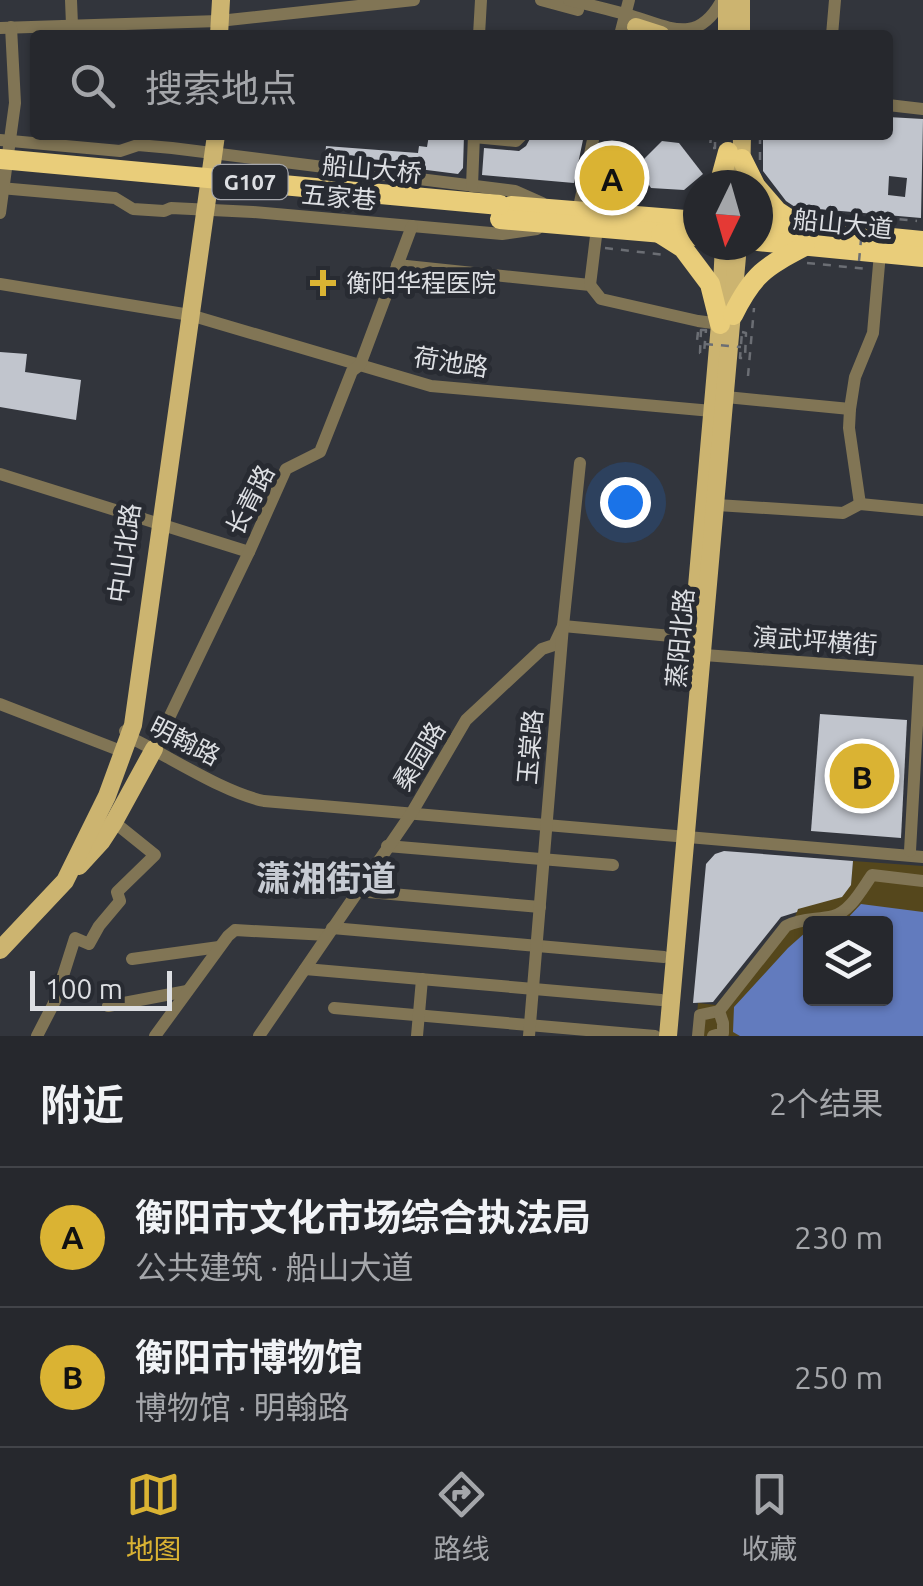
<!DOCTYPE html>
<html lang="zh">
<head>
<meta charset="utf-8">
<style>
	body { margin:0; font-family:Ubuntu,"Noto Sans SC",sans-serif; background:#2e3035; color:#f1f3f6 }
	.controls { position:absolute; right:30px; bottom:30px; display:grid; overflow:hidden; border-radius:10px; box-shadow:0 2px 8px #0004 }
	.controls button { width:90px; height:90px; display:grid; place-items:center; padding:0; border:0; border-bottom:2px solid #424449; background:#26282d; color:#f1f3f6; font:50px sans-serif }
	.compass { position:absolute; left:683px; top:170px; width:90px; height:90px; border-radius:50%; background:#26282d; box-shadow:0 2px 8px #0004; rotate:185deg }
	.scale { position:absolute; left:30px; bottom:25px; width:142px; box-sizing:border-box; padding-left:10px; border:5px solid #dddfe3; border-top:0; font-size:28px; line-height:35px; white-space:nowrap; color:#dddfe3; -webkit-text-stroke:8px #282b32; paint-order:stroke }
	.you { position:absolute; left:625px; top:502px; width:35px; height:35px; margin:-25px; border:8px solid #fff; border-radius:50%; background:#1a73e8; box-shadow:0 0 0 15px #1a73e833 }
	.badge { display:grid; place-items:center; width:65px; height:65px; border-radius:50%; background:#dab333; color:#111; font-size:32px; font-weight:700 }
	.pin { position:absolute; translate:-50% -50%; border:5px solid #fff; box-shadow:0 2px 10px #0006 }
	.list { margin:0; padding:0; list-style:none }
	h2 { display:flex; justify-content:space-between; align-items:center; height:130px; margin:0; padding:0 40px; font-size:42px }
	h2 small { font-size:32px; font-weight:400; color:#a4a6aa }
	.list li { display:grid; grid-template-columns:65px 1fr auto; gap:30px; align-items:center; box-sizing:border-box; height:140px; padding:0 40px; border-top:2px solid #424449 }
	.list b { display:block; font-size:38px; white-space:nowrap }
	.list p { margin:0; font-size:32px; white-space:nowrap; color:#a4a6aa }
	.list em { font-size:32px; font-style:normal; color:#a4a6aa }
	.icon { flex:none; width:55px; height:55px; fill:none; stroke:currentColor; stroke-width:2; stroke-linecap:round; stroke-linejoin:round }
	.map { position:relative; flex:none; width:923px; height:1036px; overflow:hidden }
	.search { position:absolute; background:#26282d; box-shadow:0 2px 8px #0004; left:30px; right:30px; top:30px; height:110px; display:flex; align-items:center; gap:25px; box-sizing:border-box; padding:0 35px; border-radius:10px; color:#a4a6aa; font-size:38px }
	.sheet { height:410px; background:#26282d }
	nav { display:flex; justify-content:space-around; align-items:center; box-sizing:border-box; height:140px; border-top:2px solid #424449; background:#26282d; font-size:28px; color:#a4a6aa }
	nav a { display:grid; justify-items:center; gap:5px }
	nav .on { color:#dab333 }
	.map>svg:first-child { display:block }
	.green { fill:#55471c; fill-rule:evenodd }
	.water { fill:#627bbe }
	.building { fill:#c1c5cd; fill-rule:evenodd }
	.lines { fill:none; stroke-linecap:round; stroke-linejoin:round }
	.path { stroke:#6b6e74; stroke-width:2.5; stroke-dasharray:8 8; stroke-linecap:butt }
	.minor { stroke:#817555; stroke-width:12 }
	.major { stroke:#ccb470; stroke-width:18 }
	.highway { stroke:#e9cd7a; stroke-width:20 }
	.path-bridge { stroke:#6b6e74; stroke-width:2.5; stroke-dasharray:8 8; stroke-linecap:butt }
	.highway-bridge { stroke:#e9cd7a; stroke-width:20 }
	.poi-dot { fill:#dab333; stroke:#282b32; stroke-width:4 }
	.labels { text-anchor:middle; stroke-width:10; stroke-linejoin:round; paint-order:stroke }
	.shield { fill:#282b32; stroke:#a7a9ae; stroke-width:2.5 }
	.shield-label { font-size:22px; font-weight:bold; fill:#dddfe3 }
	.street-label { font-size:25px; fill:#dddfe3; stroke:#282b32 }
	.poi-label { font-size:25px; fill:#dddfe3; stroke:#282b32; text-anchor:start }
	.district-label { font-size:35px; font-weight:bold; fill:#c7cbd3; stroke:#282b32 }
</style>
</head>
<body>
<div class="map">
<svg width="923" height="1036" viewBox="0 0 923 1036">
	<rect width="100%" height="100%" fill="#32353c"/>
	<path class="green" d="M853,861L923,866V1036H695L698,1003L716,1005L781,929L794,919L798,909L851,885ZM810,924H886V998H810Z"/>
	<polygon class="water" points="861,904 923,912 923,1036 740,1036 733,1032 734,1007 788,948 806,932 810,932 810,998 886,998 886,924 843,923"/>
	<g class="building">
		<path d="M888,117L923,119L921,218L795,207L786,201L763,171V135H888ZM889,176L907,178L905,197L888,195Z"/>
		<polygon points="429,135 464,135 463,168 458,174 325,157 326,146 418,153 419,146 427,147"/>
		<polygon points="532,135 584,135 574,183 482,175 484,148 519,151 526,146"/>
		<polygon points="662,141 679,143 703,174 684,190 651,188 637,166"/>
		<polygon points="599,159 634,169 626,197 593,188"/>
		<polygon points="0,352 27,354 25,372 81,380 76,420 0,407"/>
		<polygon points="820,714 907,720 901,838 811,831"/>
		<polygon points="724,851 853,861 851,885 842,897 798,909 797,912 781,917 713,1002 693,1003 706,864 715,854"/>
	</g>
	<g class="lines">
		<g class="path">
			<polyline points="711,135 710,148 715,148 715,135"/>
			<polyline points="760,160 760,135"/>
			<polyline points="804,210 917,221"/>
			<polyline points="861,219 887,221"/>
			<polyline points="605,248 666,255"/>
			<polyline points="807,263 868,269"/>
			<polygon points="701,330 706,330 704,353 700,353"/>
			<polyline points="698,332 697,341 700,342"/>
			<polygon points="742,332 746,333 745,358 740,358"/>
			<polyline points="748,376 754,308"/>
		</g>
		<g class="minor">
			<polyline points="71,0 72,25"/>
			<polyline points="541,0 578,10"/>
			<path d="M569,0C590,5 611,10 632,16C671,28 698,45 722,0"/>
			<polyline points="0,28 219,21 414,0"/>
			<polyline points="479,35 481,0"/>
			<polyline points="620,35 629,0"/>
			<polyline points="832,35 835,0"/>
			<polyline points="888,105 923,109"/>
			<polyline points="474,137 516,141 522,135"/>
			<polyline points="0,140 120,151 138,145 172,148 515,191 542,203"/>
			<polyline points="472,186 474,135"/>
			<polyline points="0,188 115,198 133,209 164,211 171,208 253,212 502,234 537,229"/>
			<polyline points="578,212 594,135"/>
			<polyline points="0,213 15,103 11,27"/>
			<polyline points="397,265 590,285 601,299 698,321 720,324"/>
			<polyline points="0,284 190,315 431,386 712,411"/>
			<polyline points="590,285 597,228"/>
			<polyline points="726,397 850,409"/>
			<polyline points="0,474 249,552"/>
			<polyline points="860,504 849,428 850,409 855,377 873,333 880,253"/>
			<polyline points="717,505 843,513 860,504 923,510"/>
			<polyline points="704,655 923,671"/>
			<polyline points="0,704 116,749"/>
			<path d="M125,731L129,737C169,756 222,792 264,801L923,857"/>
			<polyline points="154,749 249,552 286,469 320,452 352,371 360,365 412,226"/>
			<polyline points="387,846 613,865"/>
			<polyline points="910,851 920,671"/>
			<polyline points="357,891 540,907"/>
			<polyline points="332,928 664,957"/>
			<polyline points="132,959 219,947"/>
			<polyline points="305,969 661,1000"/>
			<polyline points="108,1006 187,991"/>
			<polyline points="334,1008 655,1036"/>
			<polyline points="37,1036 55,1001 75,938 89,944 99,926 120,901 117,892 155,855 114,822"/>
			<polyline points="155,1036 228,936 235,930 327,935"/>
			<polyline points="259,1036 411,814 466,720 542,649 554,645 563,626 693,638"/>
			<polyline points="417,1036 422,979"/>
			<polyline points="529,1036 563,626 580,463"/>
			<polyline points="698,1036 700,1015 719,1011"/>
			<path d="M713,1036L723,1033V1023L719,1011L786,926C802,918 817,920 833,916C850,912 862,889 872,875L923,881"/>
		</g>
		<g class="major">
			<polyline points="727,0 727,35"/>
			<polyline points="741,0 741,35"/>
			<polyline points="636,27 661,35"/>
			<polyline points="219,35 221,0"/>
			<polyline points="741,185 742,135"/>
			<polyline points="689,678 720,324 724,245"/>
			<polyline points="79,866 101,842 114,822 154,749"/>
			<polyline points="0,950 65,881 107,796 133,725 216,135"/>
			<polyline points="668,1036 738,245"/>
		</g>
		<g class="highway">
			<polyline points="742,159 755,185"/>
			<polyline points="719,185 728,152"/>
			<polyline points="758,189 777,211 803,228"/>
			<polyline points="511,206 698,221"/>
			<polyline points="500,219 698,236"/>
			<polyline points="758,225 923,241"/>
			<polyline points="661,234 683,248 710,284 720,324"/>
			<polyline points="758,241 923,257"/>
			<path d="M733,315C753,274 765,267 805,246"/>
		</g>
		<g class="path-bridge">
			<polyline points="711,136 756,136"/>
			<polyline points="859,261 863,219"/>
			<polyline points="705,344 741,347"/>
		</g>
		<polyline class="highway-bridge" points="0,159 500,205"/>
	</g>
	<path class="poi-dot" d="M318 268h10v10h10v10h-10v10h-10v-10h-10v-10h10z"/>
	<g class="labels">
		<rect class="shield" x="212.5" y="165" width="75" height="34" rx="8"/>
		<g class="shield-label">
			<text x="250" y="190">G107</text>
		</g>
		<g class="street-label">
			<text transform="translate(372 169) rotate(5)" y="9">船山大桥</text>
			<text transform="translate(339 197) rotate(5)" y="9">五家巷</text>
			<text transform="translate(843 224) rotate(6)" y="9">船山大道</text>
			<text transform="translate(451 362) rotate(9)" y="9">荷池路</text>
			<text transform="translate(250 500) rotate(-63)" y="9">长青路</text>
			<text transform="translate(124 553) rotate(-82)" y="9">中山北路</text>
			<text transform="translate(680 638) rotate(-85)" y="9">蒸阳北路</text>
			<text transform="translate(815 641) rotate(4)" y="9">演武坪横街</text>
			<text transform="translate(185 741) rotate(27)" y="9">明翰路</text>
			<text transform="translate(530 747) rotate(-85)" y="9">玉棠路</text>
			<text transform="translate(419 756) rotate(-59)" y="9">桑园路</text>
		</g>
		<g class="poi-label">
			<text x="346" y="292">衡阳华程医院</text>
		</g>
		<g class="district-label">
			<text x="326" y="891">潇湘街道</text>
		</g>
	</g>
</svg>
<div class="controls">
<button><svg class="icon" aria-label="layers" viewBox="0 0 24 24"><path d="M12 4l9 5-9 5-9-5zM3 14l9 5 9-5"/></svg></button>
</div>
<svg class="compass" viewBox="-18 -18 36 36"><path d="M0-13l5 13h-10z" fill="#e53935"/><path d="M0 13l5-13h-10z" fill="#a4a6aa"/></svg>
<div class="scale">100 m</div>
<div class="you"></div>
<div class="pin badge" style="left:612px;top:178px">A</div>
<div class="pin badge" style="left:862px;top:776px">B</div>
<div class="search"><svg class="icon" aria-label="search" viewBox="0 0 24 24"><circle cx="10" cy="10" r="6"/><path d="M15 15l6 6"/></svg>搜索地点</div>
</div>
<section class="sheet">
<h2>附近<small>2个结果</small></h2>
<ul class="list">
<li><span class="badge">A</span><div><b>衡阳市文化市场综合执法局</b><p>公共建筑 · 船山大道</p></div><em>230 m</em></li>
<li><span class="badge">B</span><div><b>衡阳市博物馆</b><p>博物馆 · 明翰路</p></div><em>250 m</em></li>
</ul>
</section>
<nav>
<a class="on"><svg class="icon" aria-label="map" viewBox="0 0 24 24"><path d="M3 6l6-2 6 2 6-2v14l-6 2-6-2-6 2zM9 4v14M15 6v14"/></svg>地图</a>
<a><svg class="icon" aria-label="directions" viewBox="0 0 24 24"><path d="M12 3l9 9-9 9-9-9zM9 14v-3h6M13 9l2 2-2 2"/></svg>路线</a>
<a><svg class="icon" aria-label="saved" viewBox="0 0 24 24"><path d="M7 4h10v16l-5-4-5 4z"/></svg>收藏</a>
</nav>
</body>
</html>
